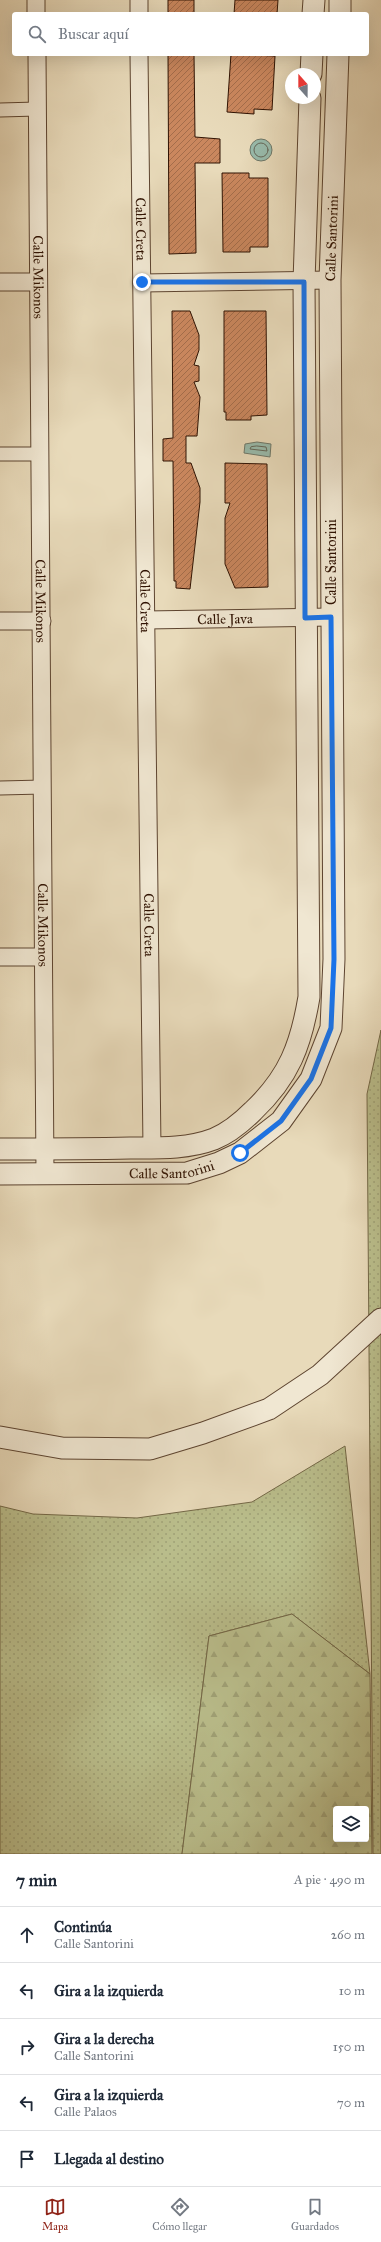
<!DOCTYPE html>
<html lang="es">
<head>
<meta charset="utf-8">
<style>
	body { margin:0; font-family:"IM FELL Great Primer",serif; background:#f6f6f7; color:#1f2937 }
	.controls { position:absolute; right:12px; bottom:12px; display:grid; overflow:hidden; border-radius:4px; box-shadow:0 4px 16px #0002 }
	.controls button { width:36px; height:36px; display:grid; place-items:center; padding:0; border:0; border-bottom:1px solid #e0e1e3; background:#fff; color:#1f2937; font:20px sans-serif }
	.compass { position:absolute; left:285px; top:68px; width:36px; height:36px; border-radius:50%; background:#fff; box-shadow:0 4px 16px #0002; rotate:339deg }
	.stop { position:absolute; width:12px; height:12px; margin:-9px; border:3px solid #1a73e8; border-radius:50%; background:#fff }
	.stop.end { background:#1a73e8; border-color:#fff; box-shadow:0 1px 4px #0008 }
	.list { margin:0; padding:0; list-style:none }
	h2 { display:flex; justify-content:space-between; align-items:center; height:52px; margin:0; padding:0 16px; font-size:17px }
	h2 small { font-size:13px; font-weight:400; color:#747a83 }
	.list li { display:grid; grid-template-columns:26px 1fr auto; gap:12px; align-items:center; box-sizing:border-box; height:56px; padding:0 16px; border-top:1px solid #e0e1e3 }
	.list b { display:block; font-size:15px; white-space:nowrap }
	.list p { margin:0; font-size:13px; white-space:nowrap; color:#747a83 }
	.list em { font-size:13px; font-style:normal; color:#747a83 }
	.icon { flex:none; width:22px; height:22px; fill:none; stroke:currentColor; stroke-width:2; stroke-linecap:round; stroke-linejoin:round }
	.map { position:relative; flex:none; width:381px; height:1854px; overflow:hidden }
	.search { position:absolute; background:#fff; box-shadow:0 4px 16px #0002; left:12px; right:12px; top:12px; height:44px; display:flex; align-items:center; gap:10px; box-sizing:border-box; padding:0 14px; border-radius:4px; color:#747a83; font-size:15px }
	.sheet { height:332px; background:#fff }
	nav { display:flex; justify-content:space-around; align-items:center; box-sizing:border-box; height:56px; border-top:1px solid #e0e1e3; background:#fff; font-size:11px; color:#747a83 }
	nav a { display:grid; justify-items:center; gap:2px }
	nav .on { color:#8f2418 }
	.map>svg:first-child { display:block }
	.grass { fill:url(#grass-dots); stroke:#746847 }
	.forest { fill:url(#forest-firs); stroke:#746847; fill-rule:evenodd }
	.water { fill:#98bbac; stroke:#6e7768 }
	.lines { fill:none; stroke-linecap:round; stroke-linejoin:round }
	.shore { stroke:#646657; stroke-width:1 }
	.building { fill:url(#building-hatch); stroke:#2f1202 }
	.pedestrian-casing { stroke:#5d4430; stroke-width:15 }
	.minor-casing { stroke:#5d4430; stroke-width:19 }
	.tertiary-casing { stroke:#5d4430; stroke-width:23 }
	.pedestrian { stroke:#f0e7d2; stroke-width:13 }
	.minor { stroke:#f0e7d2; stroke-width:17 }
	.tertiary { stroke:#f0e7d2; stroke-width:21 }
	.route { stroke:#1a73e8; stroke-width:5 }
	.labels { text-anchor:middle; stroke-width:3.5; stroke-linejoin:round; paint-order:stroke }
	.street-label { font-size:14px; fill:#2f1202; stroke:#f0e7d2 }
</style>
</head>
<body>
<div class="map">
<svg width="381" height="1854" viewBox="0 0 381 1854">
	<defs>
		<pattern id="grass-dots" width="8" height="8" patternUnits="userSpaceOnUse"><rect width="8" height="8" fill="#babe8c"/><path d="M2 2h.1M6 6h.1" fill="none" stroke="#a0a277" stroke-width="1.8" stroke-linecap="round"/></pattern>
		<pattern id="forest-firs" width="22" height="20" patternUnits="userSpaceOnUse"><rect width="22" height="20" fill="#babe8c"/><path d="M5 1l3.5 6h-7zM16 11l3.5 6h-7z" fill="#a0a277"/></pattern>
		<pattern id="building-hatch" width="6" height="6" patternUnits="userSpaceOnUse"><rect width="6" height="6" fill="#ca875e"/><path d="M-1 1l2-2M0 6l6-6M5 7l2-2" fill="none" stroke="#a46d4b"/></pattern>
	</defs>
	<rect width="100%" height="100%" fill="#e8daba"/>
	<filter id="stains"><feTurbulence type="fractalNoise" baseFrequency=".005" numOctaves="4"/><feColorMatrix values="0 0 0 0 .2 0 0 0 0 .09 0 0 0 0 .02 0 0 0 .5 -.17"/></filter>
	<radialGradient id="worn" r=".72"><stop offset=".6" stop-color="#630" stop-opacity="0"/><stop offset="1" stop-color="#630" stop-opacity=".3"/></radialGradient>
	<g class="grass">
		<polygon points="381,1030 381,1854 373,1854 367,1094"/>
		<polygon points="345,1446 370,1674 292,1614 209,1636 182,1854 0,1854 0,1506 33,1514 137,1518 252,1502"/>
	</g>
	<path class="forest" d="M292,1614L370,1674L372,1854H182L209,1636ZM336,1809H366V1839H336Z"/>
	<g class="water">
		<circle cx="261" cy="150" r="11"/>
		<polygon points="257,442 271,444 270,457 244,453 245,444"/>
	</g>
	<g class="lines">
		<g class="shore">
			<circle cx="261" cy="150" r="7"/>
			<polygon points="257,446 266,447 267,451 250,449 251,447"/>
		</g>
	</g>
	<g class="building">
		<rect x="168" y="0" width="26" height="14"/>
		<polygon points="235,0 278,0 277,14 234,14"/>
		<polygon points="168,54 194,54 195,137 220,139 220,163 195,163 196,253 169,254"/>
		<polygon points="231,54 275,56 272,110 254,109 254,114 227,112"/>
		<polygon points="222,173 249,173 249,178 268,178 268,247 250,247 250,252 223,252"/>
		<polygon points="172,311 190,311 199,335 199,350 194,365 199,366 199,381 194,382 200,397 197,436 186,436 186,463 191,463 200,488 200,502 190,589 176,588 176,581 174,581 173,461 163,461 163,439 173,438"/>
		<polygon points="224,311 266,311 267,415 251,416 251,420 226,420 226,412 224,412"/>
		<polygon points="225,463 267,464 268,587 235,588 225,564 225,518 230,503 225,503"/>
	</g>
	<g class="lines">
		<defs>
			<g id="pedestrian">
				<polyline points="0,110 37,109"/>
				<polyline points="0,454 41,454"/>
				<polyline points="0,788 43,787"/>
			</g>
			<g id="minor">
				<polyline points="36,0 36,14"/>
				<polyline points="139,0 139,14"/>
				<path id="s1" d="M37,54L45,1174"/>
				<path id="s2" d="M139,54L152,1148"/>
				<polyline points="0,282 38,282"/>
				<polyline points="142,283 330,280"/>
				<path id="s3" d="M146,620L331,617"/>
				<polyline points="0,621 42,621"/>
				<polyline points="0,957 43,957"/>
			</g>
			<g id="tertiary">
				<polyline points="313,14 314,0"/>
				<polyline points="340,14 340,0"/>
				<polyline points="311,74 312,54"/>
				<path d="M0,1149C43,1149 87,1149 130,1148C158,1148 188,1149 214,1139C229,1133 242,1122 253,1111C289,1077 301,1045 309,997L304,282L310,98"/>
				<path id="s4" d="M0,1174L187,1173L219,1163L240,1153L281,1121L311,1079L331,1028L334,959L330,280L338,54"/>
				<polyline points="0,1437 62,1448 150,1449 203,1433 269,1409 320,1375 381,1319"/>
			</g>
		</defs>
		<use href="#pedestrian" class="pedestrian-casing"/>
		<use href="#minor" class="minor-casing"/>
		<use href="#tertiary" class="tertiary-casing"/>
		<use href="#pedestrian" class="pedestrian"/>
		<use href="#minor" class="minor"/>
		<use href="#tertiary" class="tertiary"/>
	</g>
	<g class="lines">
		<polyline class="route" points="142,282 304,282 305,618 331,617 334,959 331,1028 311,1079 281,1121 240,1153"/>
	</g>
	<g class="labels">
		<g class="street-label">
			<text dy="5" stroke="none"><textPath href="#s2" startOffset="175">Calle Creta</textPath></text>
			<text dy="5" stroke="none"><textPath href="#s4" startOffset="1192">Calle Santorini</textPath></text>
			<text dy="5" stroke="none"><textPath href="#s1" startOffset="223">Calle Mikonos</textPath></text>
			<text transform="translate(331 562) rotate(-90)" y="5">Calle Santorini</text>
			<text dy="5" stroke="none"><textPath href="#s1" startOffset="547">Calle Mikonos</textPath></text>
			<text dy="5" stroke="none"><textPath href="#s2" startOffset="547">Calle Creta</textPath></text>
			<text dy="5" stroke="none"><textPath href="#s3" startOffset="79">Calle Java</textPath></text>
			<text dy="5" stroke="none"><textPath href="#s1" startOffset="871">Calle Mikonos</textPath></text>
			<text dy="5" stroke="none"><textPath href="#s2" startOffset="871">Calle Creta</textPath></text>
			<text dy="5" stroke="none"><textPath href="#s4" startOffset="172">Calle Santorini</textPath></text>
		</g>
	</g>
	<rect width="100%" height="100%" filter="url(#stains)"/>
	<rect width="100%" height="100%" fill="url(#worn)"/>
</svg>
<div class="controls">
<button><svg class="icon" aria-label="layers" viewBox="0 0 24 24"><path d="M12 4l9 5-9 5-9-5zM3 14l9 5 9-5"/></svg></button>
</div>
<svg class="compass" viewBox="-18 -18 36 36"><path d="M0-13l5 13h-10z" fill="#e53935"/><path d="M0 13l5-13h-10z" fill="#747a83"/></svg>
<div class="stop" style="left:240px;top:1153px"></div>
<div class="stop end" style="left:142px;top:282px"></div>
<div class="search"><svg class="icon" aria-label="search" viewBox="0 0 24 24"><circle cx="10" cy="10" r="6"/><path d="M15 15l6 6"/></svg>Buscar aquí</div>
</div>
<section class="sheet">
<h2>7 min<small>A pie · 490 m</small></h2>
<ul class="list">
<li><svg class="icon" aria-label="ahead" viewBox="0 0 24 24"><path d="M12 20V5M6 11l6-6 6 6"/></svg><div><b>Continúa</b><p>Calle Santorini</p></div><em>260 m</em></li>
<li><svg class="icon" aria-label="left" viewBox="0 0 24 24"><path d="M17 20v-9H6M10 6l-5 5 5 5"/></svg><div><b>Gira a la izquierda</b></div><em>10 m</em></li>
<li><svg class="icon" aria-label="right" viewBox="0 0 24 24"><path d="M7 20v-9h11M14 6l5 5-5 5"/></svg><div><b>Gira a la derecha</b><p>Calle Santorini</p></div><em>150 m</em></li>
<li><svg class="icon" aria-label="left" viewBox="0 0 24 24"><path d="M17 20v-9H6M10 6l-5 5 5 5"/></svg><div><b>Gira a la izquierda</b><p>Calle Palaos</p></div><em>70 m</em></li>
<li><svg class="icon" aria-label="arrive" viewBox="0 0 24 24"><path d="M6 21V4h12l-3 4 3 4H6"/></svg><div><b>Llegada al destino</b></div></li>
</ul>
</section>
<nav>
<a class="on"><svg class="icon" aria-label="map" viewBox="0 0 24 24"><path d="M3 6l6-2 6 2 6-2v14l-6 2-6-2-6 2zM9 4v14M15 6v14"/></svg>Mapa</a>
<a><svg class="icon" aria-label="directions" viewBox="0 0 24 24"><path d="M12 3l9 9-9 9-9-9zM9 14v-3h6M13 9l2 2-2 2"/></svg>Cómo llegar</a>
<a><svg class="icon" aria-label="saved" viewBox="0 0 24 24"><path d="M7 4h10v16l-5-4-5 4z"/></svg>Guardados</a>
</nav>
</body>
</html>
